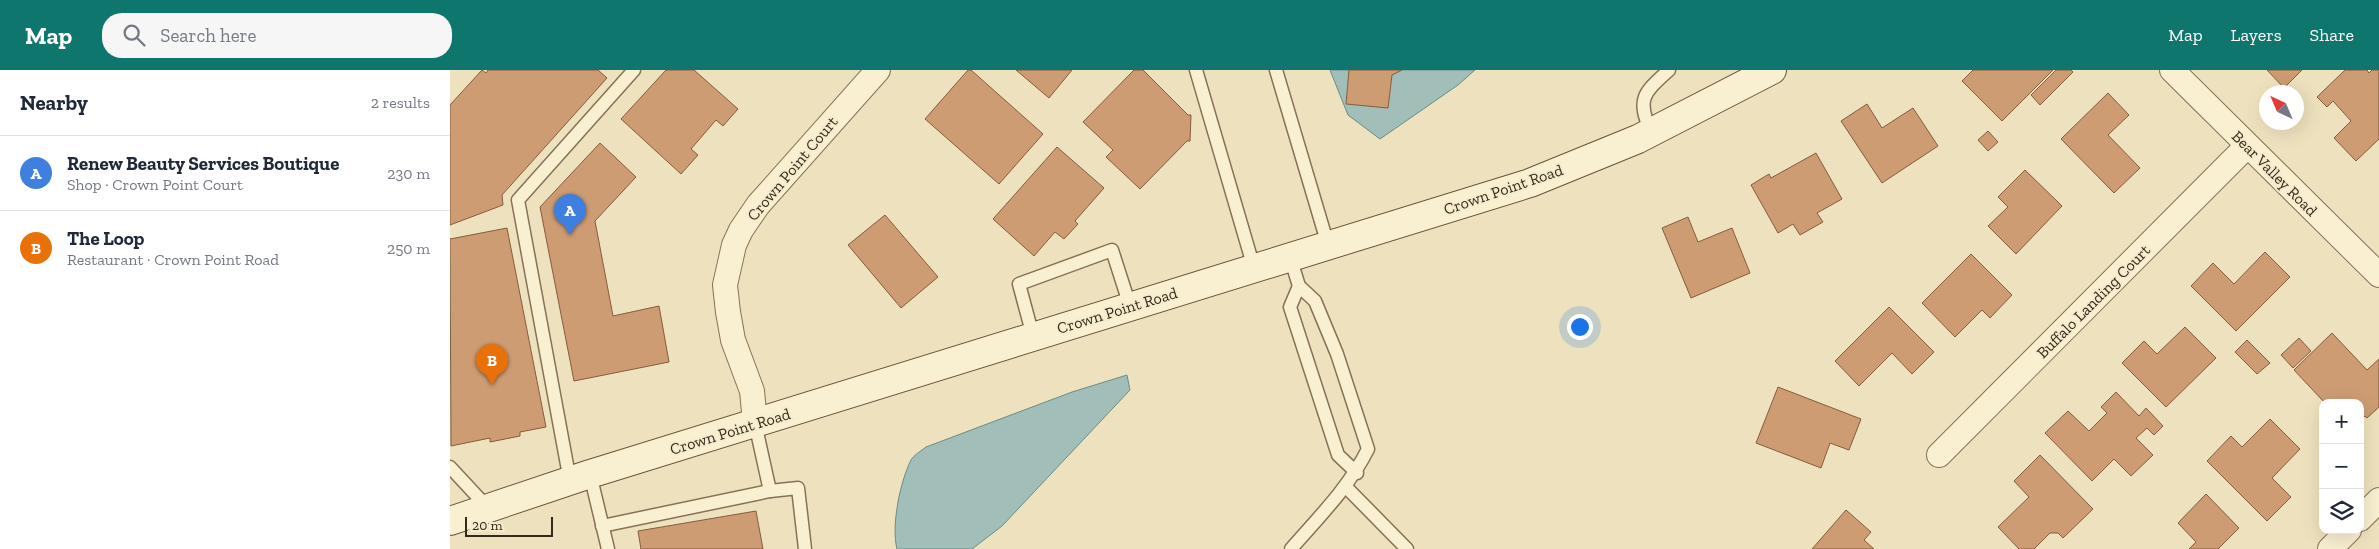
<!DOCTYPE html>
<html lang="en">
<head>
<meta charset="utf-8">
<style>
	body { margin:0; font-family:"Zilla Slab",serif; background:#f6f6f7; color:#1f2937 }
	.controls { position:absolute; right:15px; bottom:15px; display:grid; overflow:hidden; border-radius:10px; box-shadow:0 5px 20px #0002 }
	.controls button { width:45px; height:45px; display:grid; place-items:center; padding:0; border:0; border-bottom:1px solid #e0e1e3; background:#fff; color:#1f2937; font:25px sans-serif }
	.compass { position:absolute; left:1809px; top:15px; width:45px; height:45px; border-radius:50%; background:#fff; box-shadow:0 5px 20px #0002; rotate:316deg }
	.scale { position:absolute; left:15px; bottom:12px; width:88px; box-sizing:border-box; padding-left:5px; border:2px solid #35291b; border-top:0; font-size:14px; line-height:18px; white-space:nowrap; color:#35291b; -webkit-text-stroke:4px #f5ebcd; paint-order:stroke }
	.you { position:absolute; left:1129px; top:256px; width:18px; height:18px; margin:-12px; border:4px solid #fff; border-radius:50%; background:#1a73e8; box-shadow:0 0 0 8px #1a73e833 }
	.badge { display:grid; place-items:center; width:32px; height:32px; border-radius:50%; background:#0f766e; color:#fff; font-size:16px; font-weight:700 }
	.pin { position:absolute; translate:-50% -41px; filter:drop-shadow(0 1px 2px #0008) }
	.pin::after { content:''; position:absolute; top:26px; width:18px; height:15px; background:inherit; clip-path:polygon(0 0,100% 0,50% 100%) }
	.list { margin:0; padding:0; list-style:none }
	h2 { display:flex; justify-content:space-between; align-items:center; height:65px; margin:0; padding:0 20px; font-size:21px }
	h2 small { font-size:16px; font-weight:400; color:#747a83 }
	.list li { display:grid; grid-template-columns:32px 1fr auto; gap:15px; align-items:center; box-sizing:border-box; height:75px; padding:0 20px; border-top:1px solid #e0e1e3 }
	.list b { display:block; font-size:19px; white-space:nowrap }
	.list p { margin:0; font-size:16px; white-space:nowrap; color:#747a83 }
	.list em { font-size:16px; font-style:normal; color:#747a83 }
	.icon { flex:none; width:28px; height:28px; fill:none; stroke:currentColor; stroke-width:2; stroke-linecap:round; stroke-linejoin:round }
	.map { position:relative; flex:none; width:1929px; height:479px; overflow:hidden }
	header { display:flex; align-items:center; gap:30px; box-sizing:border-box; height:70px; padding:0 25px; background:#0f766e; color:#fff }
	header strong { font-size:24px }
	nav { display:flex; gap:28px; margin-inline-start:auto; font-size:18px }
	.search { width:350px; height:45px; background:#f6f6f7; display:flex; align-items:center; gap:12px; box-sizing:border-box; padding:0 18px; border-radius:20px; color:#747a83; font-size:19px }
	main { display:flex }
	aside { flex:1; background:#fff }
	.map>svg:first-child { display:block }
	.water { fill:#a1bfb8; stroke:#698d85 }
	.building { fill:#cd9c73; stroke:#855c3c }
	.lines { fill:none; stroke-linecap:round; stroke-linejoin:round }
	.lane-casing { stroke:#867257; stroke-width:15 }
	.street-casing { stroke:#867257; stroke-width:26 }
	.secondary-casing { stroke:#68533a; stroke-width:30 }
	.lane { stroke:#f9efd1; stroke-width:12 }
	.street { stroke:#f9efd1; stroke-width:24 }
	.secondary { stroke:#f9efd1; stroke-width:28 }
	.labels { text-anchor:middle; stroke-width:4; stroke-linejoin:round; paint-order:stroke }
	.street-label { font-size:16px; fill:#35291b; stroke:#f5ebcd }
</style>
</head>
<body>
<header>
<strong>Map</strong>
<div class="search"><svg class="icon" aria-label="search" viewBox="0 0 24 24"><circle cx="10" cy="10" r="6"/><path d="M15 15l6 6"/></svg>Search here</div>
<nav><a>Map</a><a>Layers</a><a>Share</a></nav>
</header>
<main>
<aside>
<h2>Nearby<small>2 results</small></h2>
<ul class="list">
<li><span class="badge" style="background:#3f7fe0">A</span><div><b>Renew Beauty Services Boutique</b><p>Shop · Crown Point Court</p></div><em>230 m</em></li>
<li><span class="badge" style="background:#e8710a">B</span><div><b>The Loop</b><p>Restaurant · Crown Point Road</p></div><em>250 m</em></li>
</ul>
</aside>
<div class="map">
<svg width="1929" height="479" viewBox="0 0 1929 479">
	<rect width="100%" height="100%" fill="#eee2be"/>
	<g class="water">
		<polygon points="880,0 1025,0 1008,15 930,69 898,45"/>
		<path d="M677,305L680,320L552,456L522,479H447C441,456 450,412 461,390C464,385 471,381 476,377L622,322Z"/>
	</g>
	<g class="building">
		<polygon points="32,0 36,3 38,0 148,0 157,8 52,125 53,135 0,155 0,35"/>
		<polygon points="216,0 244,0 288,39 273,56 266,50 241,79 248,85 231,104 171,49"/>
		<polygon points="518,0 521,0 593,64 549,114 475,49"/>
		<polygon points="566,0 622,0 599,28"/>
		<polygon points="684,0 693,0 738,45 741,45 740,71 737,71 690,119 656,87 663,80 633,52"/>
		<polygon points="899,0 952,0 942,5 938,38 896,34"/>
		<polygon points="1523,0 1603,0 1552,51 1512,11"/>
		<polygon points="1606,0 1621,0 1623,2 1590,35 1581,25"/>
		<polygon points="1817,0 1852,0 1834,18"/>
		<polygon points="1895,0 1917,0 1919,3 1922,0 1929,0 1929,69 1906,91 1884,68 1901,51 1883,31 1877,37 1867,27"/>
		<polygon points="1658,23 1679,45 1658,65 1690,98 1664,123 1611,69"/>
		<polygon points="1417,34 1432,58 1463,38 1488,76 1432,113 1391,51"/>
		<polygon points="1538,61 1548,72 1538,81 1528,70"/>
		<polygon points="150,73 186,107 145,151 163,246 209,236 219,292 124,311 90,137"/>
		<polygon points="607,77 654,118 625,151 628,154 614,169 605,162 584,186 543,149"/>
		<polygon points="1366,83 1392,129 1367,143 1373,152 1350,165 1343,154 1328,163 1301,115 1319,104 1321,108"/>
		<polygon points="1575,100 1612,136 1566,184 1538,156 1558,137 1548,127"/>
		<polygon points="435,145 488,207 451,238 398,175"/>
		<polygon points="1238,147 1248,172 1282,158 1300,203 1241,228 1212,158"/>
		<polygon points="57,158 96,357 70,362 70,366 40,372 40,368 1,376 0,169"/>
		<polygon points="1815,182 1840,207 1786,261 1741,216 1763,193 1784,214"/>
		<polygon points="1521,184 1562,225 1540,248 1532,240 1505,267 1472,233"/>
		<polygon points="1439,237 1484,282 1462,304 1442,283 1409,316 1385,291"/>
		<polygon points="1735,257 1766,288 1716,337 1672,293 1694,271 1707,284"/>
		<polygon points="1882,263 1917,300 1929,289 1929,337 1917,348 1915,346 1910,351 1910,333 1875,333 1844,300"/>
		<polygon points="1849,268 1861,281 1843,298 1831,285"/>
		<polygon points="1797,270 1820,293 1807,304 1785,282"/>
		<polygon points="1328,317 1411,349 1399,380 1380,373 1371,398 1306,373"/>
		<polygon points="1666,322 1689,346 1696,338 1713,356 1704,365 1697,358 1686,368 1703,385 1681,406 1664,389 1642,411 1595,363 1618,341 1639,361 1657,343 1651,337"/>
		<polygon points="1820,349 1850,379 1822,408 1841,427 1817,451 1757,391 1781,366 1792,377"/>
		<polygon points="1590,385 1643,439 1613,468 1608,463 1600,463 1584,479 1569,479 1548,457 1579,427 1564,411"/>
		<polygon points="1756,424 1789,458 1768,479 1739,479 1746,472 1728,453"/>
		<polygon points="1396,440 1421,462 1414,470 1424,479 1362,479"/>
		<polygon points="306,441 313,479 191,479 188,461"/>
	</g>
	<g class="lines">
		<defs>
			<g id="lane">
				<polyline points="746,0 804,198"/>
				<polyline points="826,0 878,175"/>
				<path d="M1201,62C1186,28 1194,23 1219,0"/>
				<path d="M840,187L849,216L865,231L887,284L918,379C899,417 869,447 841,479"/>
				<polyline points="849,216 840,237 888,385 907,403"/>
				<polyline points="583,266 569,214 662,180 680,236"/>
				<polyline points="305,353 320,421 348,418 355,479"/>
				<polyline points="0,397 39,439"/>
				<polyline points="140,404 158,479"/>
				<polyline points="120,411 68,130 184,0"/>
				<polyline points="896,417 957,479"/>
				<polyline points="152,456 320,421"/>
			</g>
			<g id="street">
				<polyline points="1722,0 1929,205"/>
				<polyline points="305,353 302,321 283,270 278,242 275,215 284,175 291,160 308,135 428,0"/>
				<polyline points="1489,385 1797,76"/>
				<polyline points="1910,449 1929,430"/>
				<polyline points="1880,479 1899,460"/>
			</g>
			<polyline id="secondary" points="0,451 140,404 1080,113 1188,69 1322,0"/>
		</defs>
		<use href="#lane" class="lane-casing"/>
		<use href="#street" class="street-casing"/>
		<use href="#secondary" class="secondary-casing"/>
		<use href="#lane" class="lane"/>
		<use href="#street" class="street"/>
		<use href="#secondary" class="secondary"/>
	</g>
	<g class="labels">
		<g class="street-label">
			<text transform="translate(342 98) rotate(-50)" y="6">Crown Point Court</text>
			<text transform="translate(1825 103) rotate(45)" y="6">Bear Valley Road</text>
			<text transform="translate(1053 119) rotate(-19)" y="6">Crown Point Road</text>
			<text transform="translate(1643 231) rotate(-45)" y="6">Buffalo Landing Court</text>
			<text transform="translate(667 240) rotate(-17)" y="6">Crown Point Road</text>
			<text transform="translate(280 361) rotate(-17)" y="6">Crown Point Road</text>
		</g>
	</g>
</svg>
<div class="controls">
<button>+</button>
<button>−</button>
<button><svg class="icon" aria-label="layers" viewBox="0 0 24 24"><path d="M12 4l9 5-9 5-9-5zM3 14l9 5 9-5"/></svg></button>
</div>
<svg class="compass" viewBox="-18 -18 36 36"><path d="M0-13l5 13h-10z" fill="#e53935"/><path d="M0 13l5-13h-10z" fill="#747a83"/></svg>
<div class="scale">20 m</div>
<div class="you"></div>
<div class="pin badge" style="left:120px;top:165px;background:#3f7fe0">A</div>
<div class="pin badge" style="left:42px;top:315px;background:#e8710a">B</div>
</div>
</main>
</body>
</html>
